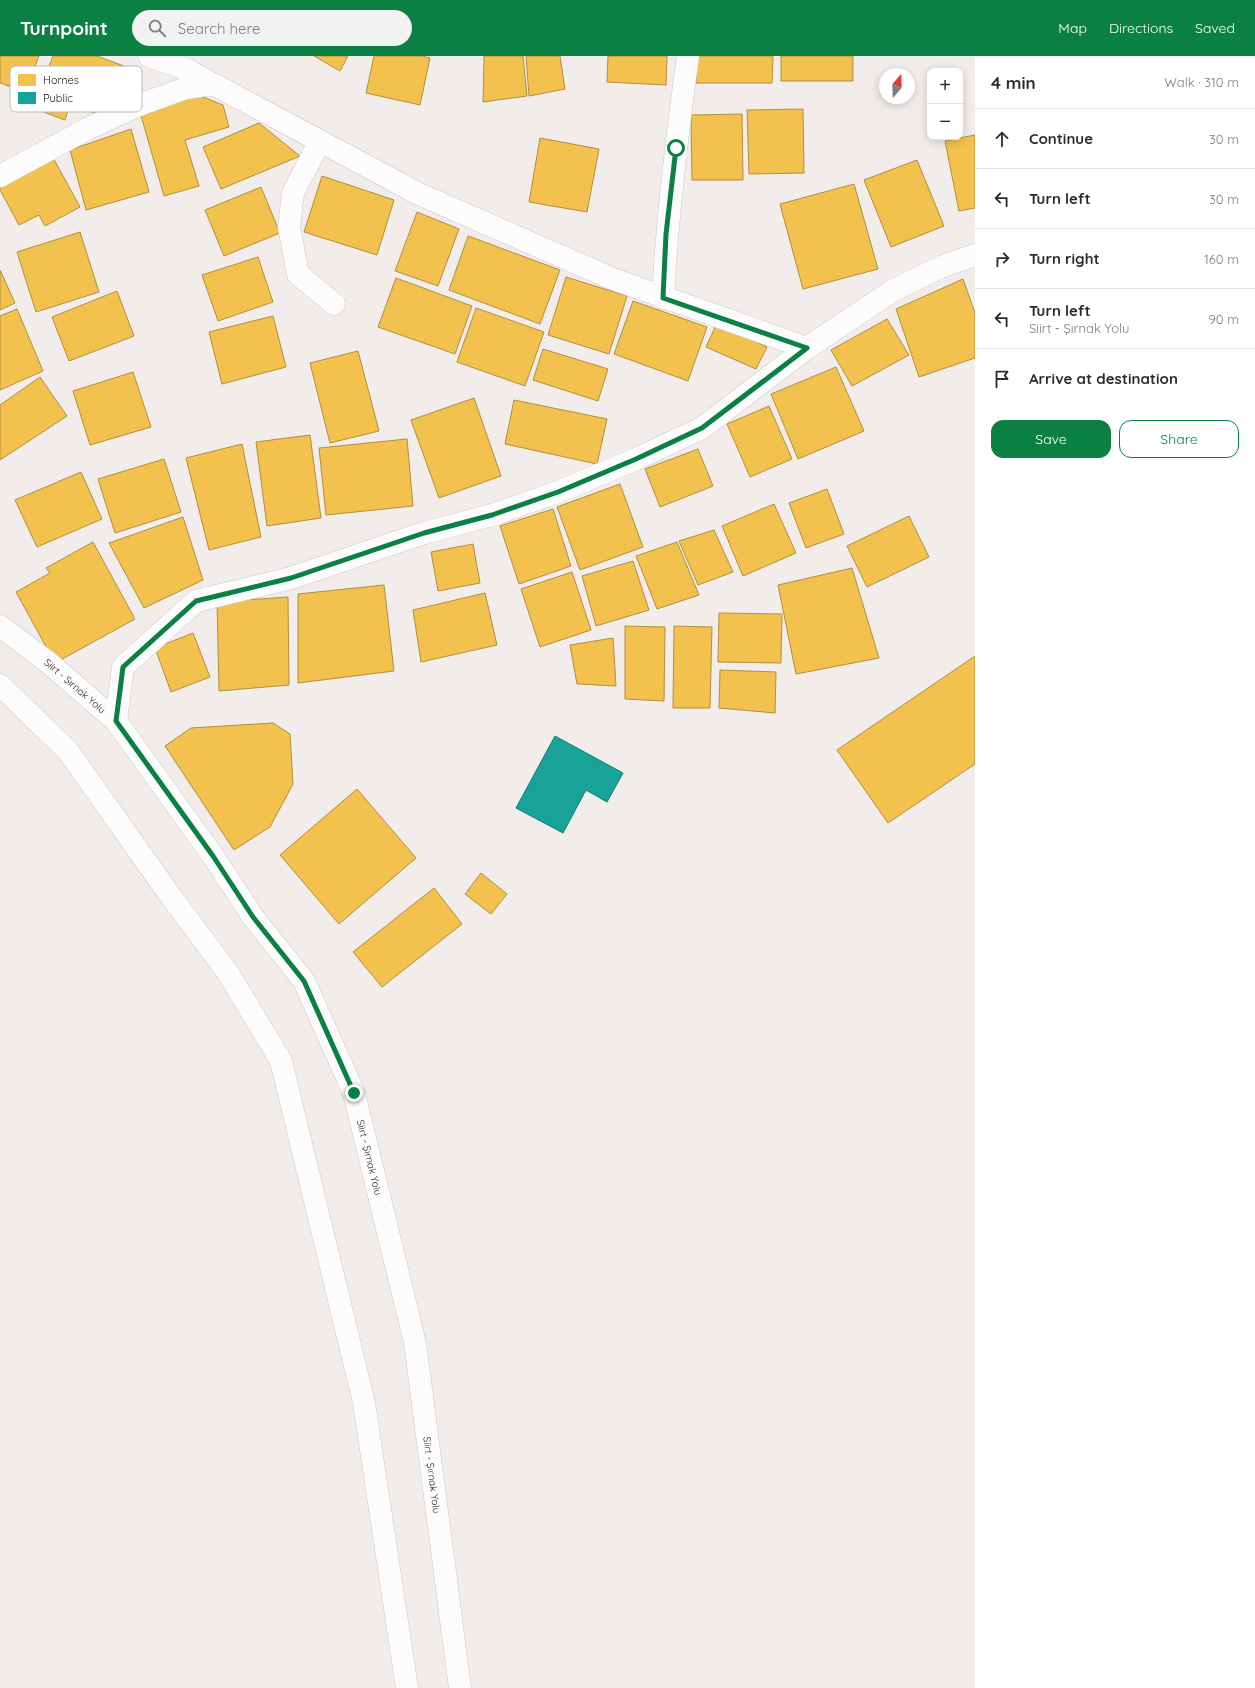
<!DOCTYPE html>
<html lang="en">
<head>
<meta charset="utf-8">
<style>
	body { margin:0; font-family:Quicksand,sans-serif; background:#f2f2f3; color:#2b2b33 }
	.controls { position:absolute; right:12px; top:12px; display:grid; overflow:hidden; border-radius:8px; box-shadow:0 2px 10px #0003 }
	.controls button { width:36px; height:36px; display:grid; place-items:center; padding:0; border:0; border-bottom:1px solid #e1e1e2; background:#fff; color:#2b2b33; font:20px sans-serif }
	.compass { position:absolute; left:879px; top:12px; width:36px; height:36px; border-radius:50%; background:#fff; box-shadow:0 2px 10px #0003; rotate:19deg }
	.stop { position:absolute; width:12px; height:12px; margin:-9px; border:3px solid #0b8043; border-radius:50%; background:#fff }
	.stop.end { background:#0b8043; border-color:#fff; box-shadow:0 1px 4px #0008 }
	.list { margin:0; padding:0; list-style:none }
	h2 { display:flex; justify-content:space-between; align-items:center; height:52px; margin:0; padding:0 16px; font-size:17px }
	h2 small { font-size:13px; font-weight:400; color:#7c7c81 }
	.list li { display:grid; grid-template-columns:26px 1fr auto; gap:12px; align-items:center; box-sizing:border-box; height:60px; padding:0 16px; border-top:1px solid #e1e1e2 }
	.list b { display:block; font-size:15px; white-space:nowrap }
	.list p { margin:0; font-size:13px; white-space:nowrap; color:#7c7c81 }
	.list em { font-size:13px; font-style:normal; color:#7c7c81 }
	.actions { display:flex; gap:8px; padding:12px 16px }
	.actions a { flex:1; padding:9px 0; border:1px solid #0b8043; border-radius:12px; text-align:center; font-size:14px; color:#0b8043 }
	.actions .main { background:#0b8043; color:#fff }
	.icon { flex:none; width:22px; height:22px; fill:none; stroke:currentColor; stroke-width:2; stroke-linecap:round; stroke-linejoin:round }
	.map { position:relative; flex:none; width:975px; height:1632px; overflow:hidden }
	header { display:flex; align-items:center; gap:24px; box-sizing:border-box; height:56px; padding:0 20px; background:#0b8043; color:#fff }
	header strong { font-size:19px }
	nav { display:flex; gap:22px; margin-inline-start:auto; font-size:14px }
	.search { width:280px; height:36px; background:#f2f2f3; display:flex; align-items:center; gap:10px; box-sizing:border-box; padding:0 14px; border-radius:22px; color:#7c7c81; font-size:15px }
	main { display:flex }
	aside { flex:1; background:#fff }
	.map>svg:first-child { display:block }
	.homes { fill:#f2c14e; stroke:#b28f3e }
	.public { fill:#17a398; stroke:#197a72 }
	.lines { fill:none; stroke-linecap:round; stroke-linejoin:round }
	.street-casing { stroke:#cbc8c5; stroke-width:23 }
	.secondary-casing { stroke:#cbc8c5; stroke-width:23 }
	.street { stroke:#fdfcfc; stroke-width:22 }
	.secondary { stroke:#fdfcfc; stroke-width:22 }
	.route { stroke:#0b8043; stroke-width:5 }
	.labels { text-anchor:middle; stroke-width:4; stroke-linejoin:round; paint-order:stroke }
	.street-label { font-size:10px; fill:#1d1a18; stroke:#fff }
	.key { fill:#fff; stroke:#bbbaba; stroke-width:1 }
	.key-label { font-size:11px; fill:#1d1a18 }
</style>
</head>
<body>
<header>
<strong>Turnpoint</strong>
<div class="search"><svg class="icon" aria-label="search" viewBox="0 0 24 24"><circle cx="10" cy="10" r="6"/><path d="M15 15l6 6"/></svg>Search here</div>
<nav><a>Map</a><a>Directions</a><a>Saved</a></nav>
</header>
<main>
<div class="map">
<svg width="975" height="1632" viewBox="0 0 975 1632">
	<rect width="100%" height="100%" fill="#f2edea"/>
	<g class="homes">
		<polygon points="0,0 39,0 25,36 0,27"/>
		<polygon points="53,0 97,0 140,16 114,54 97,58 70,48 65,64 33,52"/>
		<polygon points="314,0 348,0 340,15"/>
		<polygon points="374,0 422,0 430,2 420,49 366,37"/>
		<polygon points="484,0 523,0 527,40 483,46"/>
		<polygon points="526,0 560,0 565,33 529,40"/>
		<polygon points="608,0 667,0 666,29 607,26"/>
		<polygon points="695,0 773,0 772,27 696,27"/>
		<rect x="781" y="0" width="72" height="25"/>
		<polygon points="198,39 223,49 229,71 185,84 199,130 164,140 140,56"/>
		<polygon points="803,53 804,117 749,118 747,54"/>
		<polygon points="742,58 743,124 692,124 691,59"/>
		<polygon points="259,67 300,100 221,133 203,91"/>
		<polygon points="131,73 149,136 86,154 70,94"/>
		<polygon points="975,79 975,152 959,155 945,85"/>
		<polygon points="540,82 599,93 587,156 529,146"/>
		<polygon points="51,98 80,151 45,170 39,159 19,169 0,134 0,125"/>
		<polygon points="917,104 944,170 891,191 864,124"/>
		<polygon points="322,120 394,144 377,199 304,176"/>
		<polygon points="854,128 878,213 803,233 780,148"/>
		<polygon points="261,131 280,177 224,200 205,154"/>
		<polygon points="417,156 459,173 438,230 395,215"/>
		<polygon points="80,176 99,236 36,256 17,196"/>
		<polygon points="468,180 560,214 540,268 449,234"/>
		<polygon points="258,201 273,246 218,265 202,219"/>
		<polygon points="0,214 15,247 0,254"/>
		<polygon points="566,221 627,240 609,298 548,279"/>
		<polygon points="396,222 472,250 455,298 378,271"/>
		<polygon points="963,223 975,257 975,302 919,321 896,253"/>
		<polygon points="117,235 134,280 69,305 52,261"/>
		<polygon points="633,245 707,271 688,325 614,298"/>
		<polygon points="476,252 544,276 525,330 457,306"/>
		<polygon points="17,253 43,315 0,334 0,260"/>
		<polygon points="273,260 286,311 222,328 209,276"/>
		<polygon points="887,263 909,299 852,330 831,294"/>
		<polygon points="717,267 767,291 756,313 706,291"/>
		<polygon points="543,293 608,313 598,345 533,324"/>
		<polygon points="358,295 379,375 330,387 310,307"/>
		<polygon points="836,311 864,375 798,403 771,338"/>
		<polygon points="133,316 151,371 90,389 73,335"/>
		<polygon points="40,321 67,360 0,404 0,349"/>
		<polygon points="474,342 501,420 439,442 411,364"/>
		<polygon points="514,344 607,363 597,408 505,388"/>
		<polygon points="769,350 792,403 750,421 727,368"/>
		<polygon points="310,379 321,462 267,470 256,386"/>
		<polygon points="407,383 413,450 326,459 319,392"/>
		<polygon points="242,388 261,481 209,494 186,402"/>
		<polygon points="698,393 713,430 660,451 645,413"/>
		<polygon points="164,403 181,456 115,477 98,423"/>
		<polygon points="81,416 102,463 37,491 15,444"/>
		<polygon points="620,428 643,491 580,514 557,451"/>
		<polygon points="827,433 844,478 806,492 789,447"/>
		<polygon points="774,448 796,497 743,520 722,470"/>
		<polygon points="553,453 571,510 519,528 500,470"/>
		<polygon points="909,460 929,501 867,531 847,490"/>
		<polygon points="183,461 203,524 144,552 109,487"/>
		<polygon points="714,474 733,516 698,529 679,485"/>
		<polygon points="93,486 135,563 55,607 16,536 50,517 46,512"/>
		<polygon points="677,486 699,539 657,553 636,500"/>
		<polygon points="473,488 480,527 438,535 431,496"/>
		<polygon points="633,505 649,554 596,570 582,520"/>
		<polygon points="852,512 879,602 796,618 778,529"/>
		<polygon points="572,516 591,574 540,591 521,533"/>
		<polygon points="384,529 394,615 298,627 298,538"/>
		<polygon points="485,537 497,589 421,606 413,554"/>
		<polygon points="288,541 289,629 219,635 217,546"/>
		<polygon points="719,557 782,558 781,607 718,606"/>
		<polygon points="625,570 665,571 664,645 625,643"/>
		<polygon points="674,570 712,571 710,652 673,652"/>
		<polygon points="193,577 210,621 171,636 155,592"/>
		<polygon points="613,582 616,630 577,628 570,589"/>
		<polygon points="975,600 975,708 888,767 837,694"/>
		<polygon points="720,614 776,616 775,657 719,652"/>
		<polygon points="273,667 290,678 293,728 270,771 234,794 165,690 191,672"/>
		<polygon points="357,733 416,802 339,868 280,799"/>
		<polygon points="481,817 507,838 491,858 465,838"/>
		<polygon points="434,832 462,868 382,931 353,896"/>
	</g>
	<polygon class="public" points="555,680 623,717 607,746 586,734 563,777 516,752"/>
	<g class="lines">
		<defs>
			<g id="street">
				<polyline points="149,0 186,13 213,28"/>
				<polyline points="320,85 293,137 289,171 298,218 334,248"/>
				<polyline points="0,120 87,73 139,49 186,32 213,28 419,138 613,223 807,292"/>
				<path d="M663,242C667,160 677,80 688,0"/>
				<polyline points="116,665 123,611 196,545 291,522 424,477 492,459 558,436 636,403 702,372 807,292 892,235 943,210 975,199"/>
			</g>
			<g id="secondary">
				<path id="s1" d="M0,570L49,607L116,665L213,800L253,861L304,925L354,1037L415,1287L460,1632"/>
				<polyline points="0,629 68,695 167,835 228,917 281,1005 364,1347 407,1632"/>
			</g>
		</defs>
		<use href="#street" class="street-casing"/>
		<use href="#secondary" class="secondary-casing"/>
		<use href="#street" class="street"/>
		<use href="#secondary" class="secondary"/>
	</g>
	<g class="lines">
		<polyline class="route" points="354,1037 304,925 253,861 213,800 116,665 123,611 196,545 291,522 424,477 492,459 558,436 636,403 702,372 807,292 663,242 666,178 676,92"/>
	</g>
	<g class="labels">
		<g class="street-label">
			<text dy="4" stroke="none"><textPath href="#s1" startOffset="96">Siirt - Şırnak Yolu</textPath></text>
			<text dy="4" stroke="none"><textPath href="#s1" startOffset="660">Siirt - Şırnak Yolu</textPath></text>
			<text dy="4" stroke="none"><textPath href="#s1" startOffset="984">Siirt - Şırnak Yolu</textPath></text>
		</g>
	</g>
	<rect x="10" y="10" width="132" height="46" rx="6" class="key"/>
	<rect x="18" y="18" width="18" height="12" fill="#f2c14e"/>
	<rect x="18" y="36" width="18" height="12" fill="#17a398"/>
	<g class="key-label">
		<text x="43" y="28">Homes</text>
		<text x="43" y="46">Public</text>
	</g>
</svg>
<div class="controls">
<button>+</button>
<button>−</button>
</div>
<svg class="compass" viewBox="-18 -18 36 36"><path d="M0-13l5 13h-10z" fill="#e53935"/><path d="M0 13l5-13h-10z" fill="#7c7c81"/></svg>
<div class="stop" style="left:676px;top:92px"></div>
<div class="stop end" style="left:354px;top:1037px"></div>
</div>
<aside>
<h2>4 min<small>Walk · 310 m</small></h2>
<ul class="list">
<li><svg class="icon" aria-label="ahead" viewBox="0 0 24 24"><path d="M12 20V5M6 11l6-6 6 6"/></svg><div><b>Continue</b></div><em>30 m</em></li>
<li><svg class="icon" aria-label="left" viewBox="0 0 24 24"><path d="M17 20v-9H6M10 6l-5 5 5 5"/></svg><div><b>Turn left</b></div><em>30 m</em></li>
<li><svg class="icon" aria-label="right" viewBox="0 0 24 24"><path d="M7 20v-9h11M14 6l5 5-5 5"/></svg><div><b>Turn right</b></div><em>160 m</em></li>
<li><svg class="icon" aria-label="left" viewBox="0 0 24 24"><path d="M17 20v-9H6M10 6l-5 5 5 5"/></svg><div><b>Turn left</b><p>Siirt - Şırnak Yolu</p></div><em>90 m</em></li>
<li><svg class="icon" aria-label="arrive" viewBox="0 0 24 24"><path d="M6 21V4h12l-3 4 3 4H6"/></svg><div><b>Arrive at destination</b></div></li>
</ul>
<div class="actions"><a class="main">Save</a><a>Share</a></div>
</aside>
</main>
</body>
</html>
